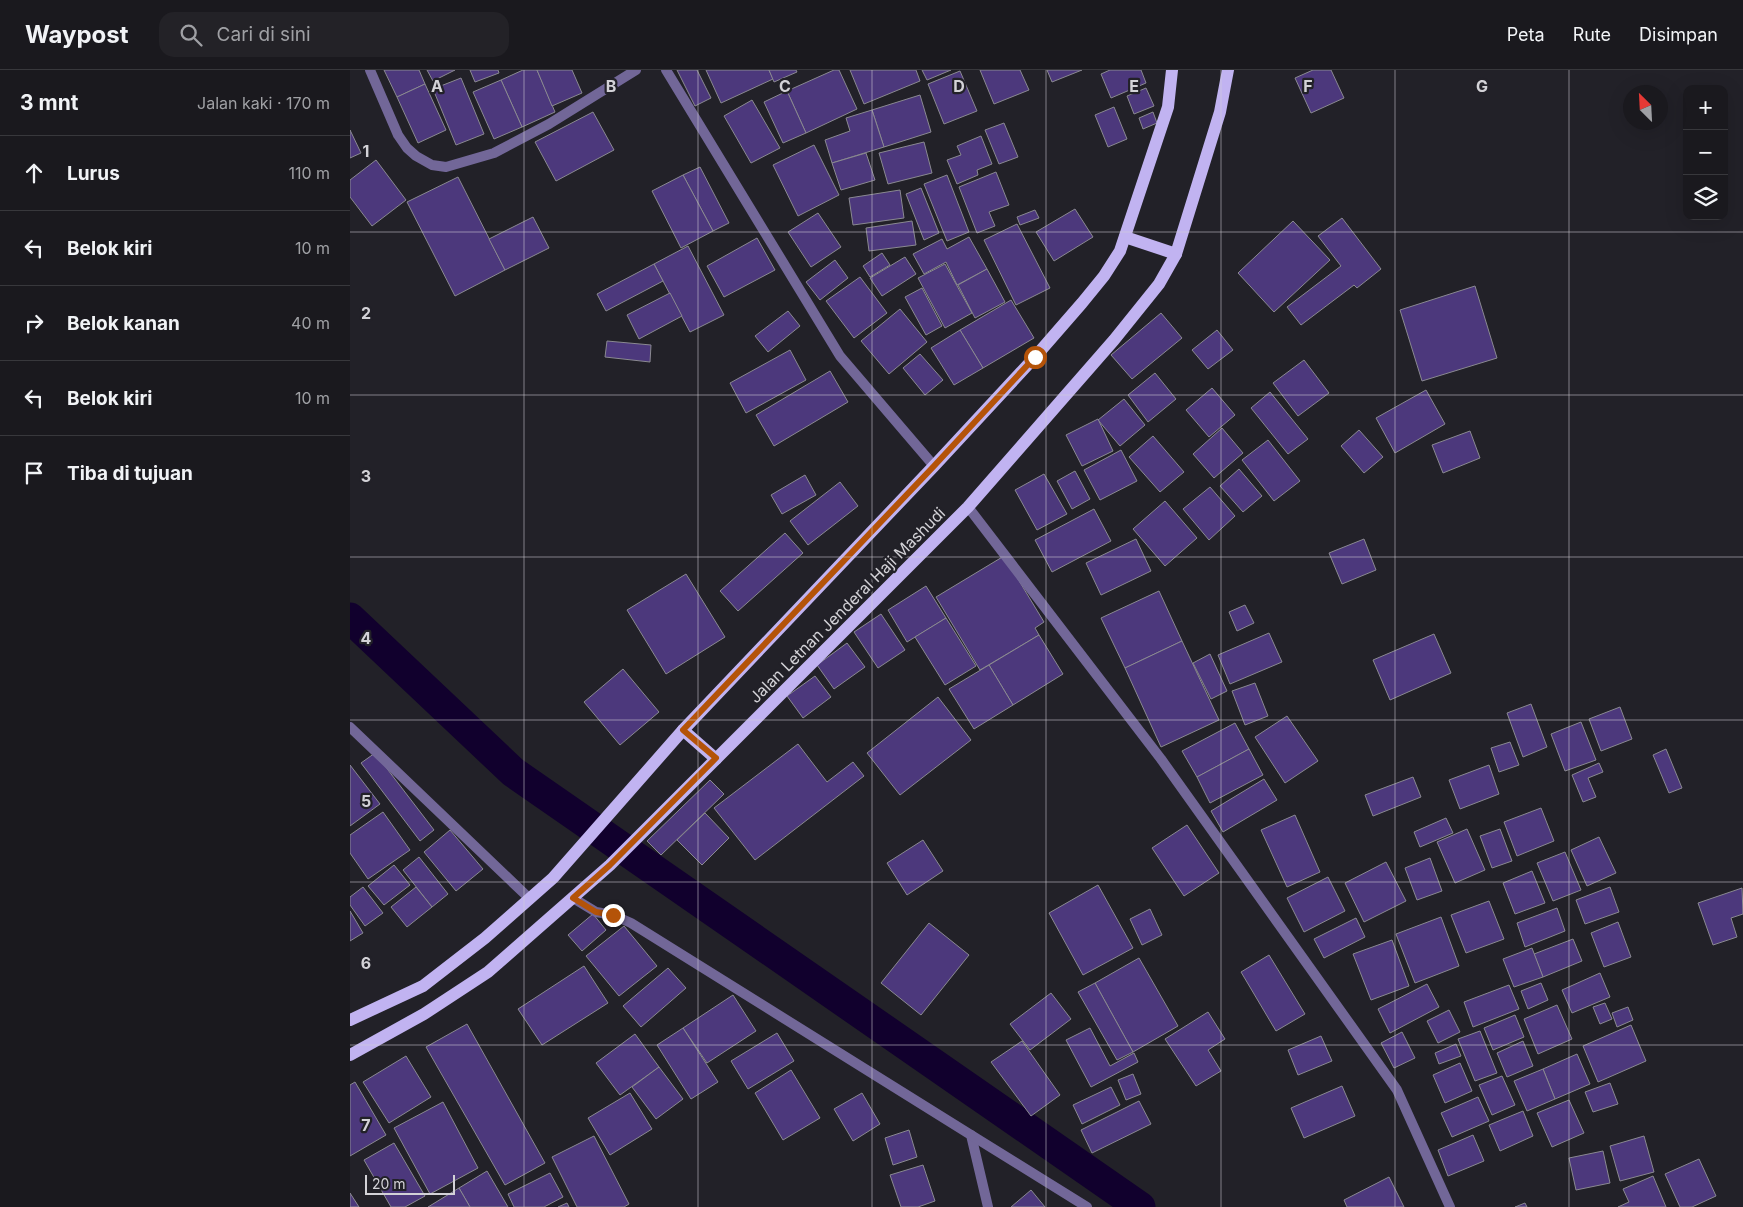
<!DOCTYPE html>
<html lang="id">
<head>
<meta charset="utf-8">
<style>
	body { margin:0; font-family:Inter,sans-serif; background:#232227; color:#f1f3f6 }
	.controls { position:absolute; right:15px; top:15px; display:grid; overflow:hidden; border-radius:10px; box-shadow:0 5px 20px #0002 }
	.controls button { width:45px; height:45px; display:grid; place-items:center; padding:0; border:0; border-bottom:1px solid #38383c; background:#1a191e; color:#f1f3f6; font:25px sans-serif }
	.compass { position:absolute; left:1273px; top:15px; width:45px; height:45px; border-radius:50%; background:#1a191e; box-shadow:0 5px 20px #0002; rotate:336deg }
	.scale { position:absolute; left:15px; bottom:12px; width:90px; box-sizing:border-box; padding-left:5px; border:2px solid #d3d2d7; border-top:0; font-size:14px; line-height:18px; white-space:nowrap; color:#d3d2d7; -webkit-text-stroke:4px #222128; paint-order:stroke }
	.stop { position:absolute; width:15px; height:15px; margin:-11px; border:4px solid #b45309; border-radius:50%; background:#fff }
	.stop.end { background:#b45309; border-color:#fff; box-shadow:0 1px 5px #0008 }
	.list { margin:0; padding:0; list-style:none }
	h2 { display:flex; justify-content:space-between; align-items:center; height:65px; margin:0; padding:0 20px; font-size:21px }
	h2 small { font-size:16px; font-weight:400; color:#9fa0a4 }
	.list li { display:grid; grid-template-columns:32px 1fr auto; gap:15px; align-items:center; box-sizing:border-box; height:75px; padding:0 20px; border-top:1px solid #38383c }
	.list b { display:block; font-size:19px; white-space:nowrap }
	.list em { font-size:16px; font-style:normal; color:#9fa0a4 }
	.icon { flex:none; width:28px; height:28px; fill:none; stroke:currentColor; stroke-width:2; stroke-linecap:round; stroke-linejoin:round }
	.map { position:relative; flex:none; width:1393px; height:1137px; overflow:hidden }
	header { display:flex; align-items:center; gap:30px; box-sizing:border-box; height:70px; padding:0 25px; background:#1a191e; border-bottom:1px solid #38383c }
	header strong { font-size:24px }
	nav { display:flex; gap:28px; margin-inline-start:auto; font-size:18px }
	.search { width:350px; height:45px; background:#232227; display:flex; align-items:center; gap:12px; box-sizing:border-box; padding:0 18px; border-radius:15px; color:#9fa0a4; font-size:19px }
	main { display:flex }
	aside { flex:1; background:#1a191e }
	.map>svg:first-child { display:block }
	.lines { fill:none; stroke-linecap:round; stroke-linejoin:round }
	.canal { stroke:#11002d; stroke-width:31 }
	.building { fill:#4c387c; stroke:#8a8991 }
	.street { stroke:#726798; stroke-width:10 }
	.primary { stroke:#c1b3f1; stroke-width:12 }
	.route { stroke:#b45309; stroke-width:6 }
	.grid { fill:none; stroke:#d3d2d7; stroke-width:1; stroke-opacity:0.55 }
	.labels { text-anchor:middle; stroke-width:4.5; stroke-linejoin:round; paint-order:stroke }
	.street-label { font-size:16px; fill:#d3d2d7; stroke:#222128 }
	.grid-label { font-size:16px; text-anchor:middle; font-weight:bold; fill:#d3d2d7; stroke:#222128; stroke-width:4.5; stroke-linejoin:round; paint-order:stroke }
</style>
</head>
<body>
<header>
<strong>Waypost</strong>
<div class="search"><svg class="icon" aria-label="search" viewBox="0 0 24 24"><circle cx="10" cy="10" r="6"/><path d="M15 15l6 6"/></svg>Cari di sini</div>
<nav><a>Peta</a><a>Rute</a><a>Disimpan</a></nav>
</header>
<main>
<aside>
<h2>3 mnt<small>Jalan kaki · 170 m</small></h2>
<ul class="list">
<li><svg class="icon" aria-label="ahead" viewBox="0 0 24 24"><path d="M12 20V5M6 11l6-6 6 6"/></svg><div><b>Lurus</b></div><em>110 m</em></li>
<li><svg class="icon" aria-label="left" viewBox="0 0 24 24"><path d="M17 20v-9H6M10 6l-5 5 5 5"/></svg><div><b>Belok kiri</b></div><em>10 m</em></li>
<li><svg class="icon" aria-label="right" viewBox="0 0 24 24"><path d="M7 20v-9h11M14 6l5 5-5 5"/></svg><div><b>Belok kanan</b></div><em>40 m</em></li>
<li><svg class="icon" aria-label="left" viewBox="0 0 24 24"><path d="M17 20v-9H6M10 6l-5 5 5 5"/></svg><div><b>Belok kiri</b></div><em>10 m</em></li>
<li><svg class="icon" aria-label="arrive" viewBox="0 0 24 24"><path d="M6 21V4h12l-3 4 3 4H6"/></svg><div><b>Tiba di tujuan</b></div></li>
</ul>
</aside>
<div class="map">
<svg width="1393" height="1137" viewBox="0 0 1393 1137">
	<rect width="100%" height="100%" fill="#222128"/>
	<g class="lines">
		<polyline class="canal" points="0,548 163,702 790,1137"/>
	</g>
	<g class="building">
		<polygon points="34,0 69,0 75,14 47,27"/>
		<polygon points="77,0 105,0 83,11"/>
		<polygon points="120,0 148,0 149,3 125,12"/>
		<polygon points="173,0 187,0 205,42 172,57 151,10"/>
		<polygon points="187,0 222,0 232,23 202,36"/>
		<polygon points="327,0 347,0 361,28 345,36"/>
		<polygon points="356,0 419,0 423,9 371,33"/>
		<polygon points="419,0 446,0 447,2 424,12"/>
		<polygon points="484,0 489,0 507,39 456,63 437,21"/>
		<polygon points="500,0 566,0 570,11 514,34"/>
		<polygon points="572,0 601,0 577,10"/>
		<polygon points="630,0 670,0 679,20 644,34"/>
		<polygon points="697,0 732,0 702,12"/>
		<polygon points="760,0 791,0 796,13 761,28 751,4"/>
		<polygon points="963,0 981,0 994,28 961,43 945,8"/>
		<polygon points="610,1 627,41 594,54 578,14"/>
		<polygon points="111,8 134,64 106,75 83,19"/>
		<polygon points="151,10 172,57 144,69 123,22"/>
		<polygon points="75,14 96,60 68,73 47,27"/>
		<polygon points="796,18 804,36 784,44 777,26"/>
		<polygon points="437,21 456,63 433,73 414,32"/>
		<polygon points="570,25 581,62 534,77 522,40"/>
		<polygon points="402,30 430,78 401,93 374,46"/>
		<polygon points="764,37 777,69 758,77 745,45"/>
		<polygon points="522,40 534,77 482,93 475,70 500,61 496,48"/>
		<polygon points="243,42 264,80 206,111 185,72"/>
		<polygon points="803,42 807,53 793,59 789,48"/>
		<polygon points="654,53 668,87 649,94 635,60"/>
		<polygon points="0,60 11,83 0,88"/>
		<polygon points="631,66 642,94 627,100 628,105 607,114 597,90 611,85 607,76"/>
		<polygon points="574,72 582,103 538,114 529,83"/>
		<polygon points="464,75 489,125 448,146 423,95"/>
		<polygon points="516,83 525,110 491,120 482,93"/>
		<polygon points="26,90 56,130 22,156 0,127 0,110"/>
		<polygon points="350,97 379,153 363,161 333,105"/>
		<polygon points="646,102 659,135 639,142 645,156 627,163 609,117"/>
		<polygon points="333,105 363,161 331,178 302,121"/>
		<polygon points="597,105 619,162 597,171 574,114"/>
		<polygon points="108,107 155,200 105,226 57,132"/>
		<polygon points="571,118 589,163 574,170 556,124"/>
		<polygon points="550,120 554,148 503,155 499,128"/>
		<polygon points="725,139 743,167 704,191 686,162"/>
		<polygon points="685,140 689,148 670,155 667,147"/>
		<polygon points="468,143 491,177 461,197 438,162"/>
		<polygon points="183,147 199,178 155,200 139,169"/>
		<polygon points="992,148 1031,199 1007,218 1004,215 951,255 937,237 991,196 968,166"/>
		<polygon points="562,151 566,175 519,181 516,158"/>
		<polygon points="943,151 980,190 924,242 888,203"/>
		<polygon points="667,154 700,218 666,235 634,170"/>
		<polygon points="619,167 637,199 607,215 596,192 574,204 563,184 592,169 597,179"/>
		<polygon points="407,168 425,200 374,227 357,196"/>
		<polygon points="338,176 374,245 340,262 304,194"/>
		<polygon points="532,183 540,195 520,207 513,196"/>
		<polygon points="555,187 566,204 532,226 520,208"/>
		<polygon points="485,190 498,208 470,230 456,212"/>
		<polygon points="304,194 313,211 256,241 247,224"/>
		<polygon points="595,194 622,243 595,258 568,208"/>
		<polygon points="637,199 655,232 625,248 608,215"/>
		<polygon points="510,207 537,243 504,268 476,231"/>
		<polygon points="1125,216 1147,288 1072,311 1050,240"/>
		<polygon points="572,218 592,256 576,265 555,227"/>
		<polygon points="320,223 332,246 289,269 277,245"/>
		<polygon points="661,230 684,268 633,298 610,260"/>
		<polygon points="550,239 577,272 539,304 511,271"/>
		<polygon points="438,241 450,256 418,282 405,266"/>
		<polygon points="811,243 832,268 782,309 761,285"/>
		<polygon points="610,260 633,298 604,315 581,278"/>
		<polygon points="867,260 883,280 858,299 842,280"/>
		<polygon points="257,271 301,275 300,292 255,287"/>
		<polygon points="440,280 456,310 396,343 380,313"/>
		<polygon points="570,284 593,310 575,325 553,298"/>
		<polygon points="954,290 979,323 948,346 923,313"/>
		<polygon points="480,301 498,332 424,376 406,345"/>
		<polygon points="805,303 826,329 798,352 778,325"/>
		<polygon points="862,318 885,345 859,367 836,340"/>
		<polygon points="1076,320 1095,354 1045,383 1026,348"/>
		<polygon points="920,322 958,369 938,384 901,338"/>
		<polygon points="774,329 795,355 770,376 748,350"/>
		<polygon points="748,349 763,381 732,396 716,365"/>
		<polygon points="872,358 893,383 864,408 843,384"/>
		<polygon points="1009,360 1033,387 1014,403 991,376"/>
		<polygon points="1120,361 1130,388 1093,403 1082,375"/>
		<polygon points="803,366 834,402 810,422 779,387"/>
		<polygon points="918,370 950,411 924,431 892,390"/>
		<polygon points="771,380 787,411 750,430 734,400"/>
		<polygon points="889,399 912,426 893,442 870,416"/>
		<polygon points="725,401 740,429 722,439 707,411"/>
		<polygon points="694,404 717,444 687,460 665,420"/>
		<polygon points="455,405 466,425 432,444 421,425"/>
		<polygon points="490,412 508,436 458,475 440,451"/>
		<polygon points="860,417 885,446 859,470 833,439"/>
		<polygon points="815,431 847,468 815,496 783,459"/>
		<polygon points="744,439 761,471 702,502 685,470"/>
		<polygon points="435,463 453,483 388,541 370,521"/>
		<polygon points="786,469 801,501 751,525 736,493"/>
		<polygon points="1014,469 1026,500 992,514 979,483"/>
		<polygon points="654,486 694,552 685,558 689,565 630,600 586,527"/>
		<polygon points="336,504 375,567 316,604 277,540"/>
		<polygon points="576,516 596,548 557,572 538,540"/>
		<polygon points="809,521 832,571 775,598 751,548"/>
		<polygon points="895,535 904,553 887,561 879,542"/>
		<polygon points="531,544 555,580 528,598 504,562"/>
		<polygon points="596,548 626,596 595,615 565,567"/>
		<polygon points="919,563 932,592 880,614 868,585"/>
		<polygon points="1084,564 1101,603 1040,630 1023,590"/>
		<polygon points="689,565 713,604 663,635 639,595"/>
		<polygon points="832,571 869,650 811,677 775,598"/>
		<polygon points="497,573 515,597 484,619 467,595"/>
		<polygon points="860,584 877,621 861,629 843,593"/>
		<polygon points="639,595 663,635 624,659 599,619"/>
		<polygon points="273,599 309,642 270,675 234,632"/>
		<polygon points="465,606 481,627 453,648 437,626"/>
		<polygon points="905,613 918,646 895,655 882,621"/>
		<polygon points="588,627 621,670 550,725 517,683"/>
		<polygon points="1181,634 1197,677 1173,687 1157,643"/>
		<polygon points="1270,637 1282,669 1251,681 1239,649"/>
		<polygon points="937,646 968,691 935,713 905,667"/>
		<polygon points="1231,652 1246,690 1215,701 1201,664"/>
		<polygon points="885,653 899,679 847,707 832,681"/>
		<polygon points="1160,672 1169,695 1149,702 1141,678"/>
		<polygon points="448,674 477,712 503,692 514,706 405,790 364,738"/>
		<polygon points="899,679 913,705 860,733 847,707"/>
		<polygon points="1316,679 1332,718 1319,723 1303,685"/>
		<polygon points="25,683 84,760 70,771 11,693"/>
		<polygon points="1249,693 1253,702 1238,708 1246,727 1233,732 1222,705"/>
		<polygon points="0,695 30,734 0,756"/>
		<polygon points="1139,695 1149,724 1110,739 1099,710"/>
		<polygon points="1063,707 1071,727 1023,746 1015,725"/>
		<polygon points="914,709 927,730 873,762 861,741"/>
		<polygon points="360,710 374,724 311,785 297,771"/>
		<polygon points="1191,738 1204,771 1167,786 1154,752"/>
		<polygon points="33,742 60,780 18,809 0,783 0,765"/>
		<polygon points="355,743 379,768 352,795 327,770"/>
		<polygon points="945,745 970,802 937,817 911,760"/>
		<polygon points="1096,748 1103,763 1070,777 1064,762"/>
		<polygon points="837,755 869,803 834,826 802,778"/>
		<polygon points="1117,759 1135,800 1105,813 1087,772"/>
		<polygon points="1150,759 1162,791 1142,798 1130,766"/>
		<polygon points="100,760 133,799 106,821 74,782"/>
		<polygon points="1249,767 1266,803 1237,816 1221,780"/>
		<polygon points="573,770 593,801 557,825 537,793"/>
		<polygon points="1215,782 1231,820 1203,831 1187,793"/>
		<polygon points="69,787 98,824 82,837 53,800"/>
		<polygon points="1080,788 1092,821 1067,830 1055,798"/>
		<polygon points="1036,792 1056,831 1014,852 995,813"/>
		<polygon points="44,795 60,815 34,835 18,816"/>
		<polygon points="1182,801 1195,833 1165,844 1153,813"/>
		<polygon points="978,807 995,841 954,862 937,828"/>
		<polygon points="748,815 783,878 733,905 699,843"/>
		<polygon points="13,817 33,843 15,856 0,835 0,827"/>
		<polygon points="66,817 82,837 57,857 41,837"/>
		<polygon points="1260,817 1269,842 1235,854 1226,830"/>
		<polygon points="1392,818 1393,844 1381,848 1387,867 1363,875 1348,833"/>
		<polygon points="1139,831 1154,869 1116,883 1101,845"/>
		<polygon points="1207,838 1215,861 1175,877 1167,853"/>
		<polygon points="800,839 812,865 792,875 780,849"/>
		<polygon points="0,841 13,863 0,871"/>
		<polygon points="243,844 256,860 232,881 218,865"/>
		<polygon points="1091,847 1109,896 1065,913 1046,864"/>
		<polygon points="1006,848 1015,867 974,888 964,869"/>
		<polygon points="1268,852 1281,887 1254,897 1241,863"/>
		<polygon points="579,853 619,885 571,945 531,913"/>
		<polygon points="274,856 307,896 269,926 236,886"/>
		<polygon points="1223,869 1232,891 1193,907 1184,884"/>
		<polygon points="1042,870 1059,916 1021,930 1003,884"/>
		<polygon points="1182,878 1193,907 1164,917 1153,889"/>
		<polygon points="919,885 955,944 926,961 891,902"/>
		<polygon points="789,888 828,956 783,982 745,913"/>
		<polygon points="234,896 258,933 192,975 168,939"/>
		<polygon points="318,898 336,918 291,957 273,936"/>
		<polygon points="1250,903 1260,927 1222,943 1212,920"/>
		<polygon points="745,913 783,982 767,990 728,922"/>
		<polygon points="1191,913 1198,930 1178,939 1171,921"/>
		<polygon points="1077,914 1089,937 1040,963 1028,939"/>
		<polygon points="1159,915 1169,939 1123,957 1114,932"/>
		<polygon points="701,923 721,949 680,980 660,954"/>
		<polygon points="383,925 406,961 357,993 333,958"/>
		<polygon points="1255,933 1262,949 1250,954 1243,937"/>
		<polygon points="1207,935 1222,969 1188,984 1174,949"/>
		<polygon points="1278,937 1283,950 1267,957 1262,943"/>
		<polygon points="1099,940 1110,962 1088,973 1077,951"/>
		<polygon points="858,942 875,969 858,980 871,1001 846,1016 815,969"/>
		<polygon points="1165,945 1174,967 1143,980 1134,958"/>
		<polygon points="117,954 195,1093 155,1115 76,977"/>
		<polygon points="1281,955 1296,991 1248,1012 1233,976"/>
		<polygon points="333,958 368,1012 341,1029 307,975"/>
		<polygon points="740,958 760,996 784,983 788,992 741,1017 716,970"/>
		<polygon points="1130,961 1147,1003 1125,1011 1108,969"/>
		<polygon points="1052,962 1065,988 1044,998 1031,973"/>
		<polygon points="427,963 444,991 398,1019 381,991"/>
		<polygon points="285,964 309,997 270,1025 246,993"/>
		<polygon points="971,966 982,991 948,1005 938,980"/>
		<polygon points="672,971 710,1025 681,1046 641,992"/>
		<polygon points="1173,971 1183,996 1157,1007 1147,983"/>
		<polygon points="1106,974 1111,986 1089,994 1085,983"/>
		<polygon points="1227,984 1240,1014 1205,1029 1193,999"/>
		<polygon points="56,986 81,1027 39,1053 13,1012"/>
		<polygon points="1110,993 1122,1021 1095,1033 1083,1005"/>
		<polygon points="309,997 333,1029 306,1049 282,1017"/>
		<polygon points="1193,999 1205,1029 1177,1041 1164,1011"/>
		<polygon points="441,1000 470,1048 433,1070 405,1023"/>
		<polygon points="783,1004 791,1024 776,1030 768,1010"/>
		<polygon points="1152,1006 1165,1035 1142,1045 1129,1015"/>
		<polygon points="5,1012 36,1065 0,1086 0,1015"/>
		<polygon points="1260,1013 1268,1034 1243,1042 1235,1022"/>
		<polygon points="992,1016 1005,1046 954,1068 941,1038"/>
		<polygon points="761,1017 770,1035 732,1054 723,1035"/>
		<polygon points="280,1023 302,1059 260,1085 238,1048"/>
		<polygon points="512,1023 530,1054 503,1071 484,1039"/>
		<polygon points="1128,1027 1139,1051 1102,1067 1091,1043"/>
		<polygon points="1219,1030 1234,1063 1202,1077 1187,1043"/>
		<polygon points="789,1031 801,1054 742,1083 731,1060"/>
		<polygon points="93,1032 128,1098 80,1124 44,1058"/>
		<polygon points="1173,1041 1183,1066 1150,1081 1139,1055"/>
		<polygon points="559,1060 567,1087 543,1095 535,1068"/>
		<polygon points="1123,1065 1134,1091 1098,1106 1088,1080"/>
		<polygon points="244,1066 279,1134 274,1137 227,1137 202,1087"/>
		<polygon points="1294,1066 1304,1102 1270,1111 1260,1076"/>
		<polygon points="44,1073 75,1126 55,1137 41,1137 14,1090"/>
		<polygon points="1253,1081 1260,1113 1226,1120 1219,1088"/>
		<polygon points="1349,1089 1366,1126 1342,1137 1330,1137 1315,1104"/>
		<polygon points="573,1095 585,1131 568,1137 551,1137 540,1105"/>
		<polygon points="137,1101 158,1137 120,1137 109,1118"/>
		<polygon points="200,1103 213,1127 194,1137 164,1137 158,1124"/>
		<polygon points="1303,1106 1316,1137 1268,1137 1279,1132 1273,1119"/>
		<polygon points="1039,1107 1054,1137 997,1137 994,1130"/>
		<polygon points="109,1118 120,1137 78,1137"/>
		<polygon points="681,1120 695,1137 661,1137"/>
		<polygon points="0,1123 9,1137 0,1137"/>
		<polygon points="217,1133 219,1137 208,1137"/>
		<polygon points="1175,1133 1177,1137 1165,1137"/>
	</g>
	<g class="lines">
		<g class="street">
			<polyline points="20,0 48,65 57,78 66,86 82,95 96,97 144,83 199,54 286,0"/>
			<polyline points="316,0 490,286 584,396"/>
			<polyline points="618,437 811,689 1047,1020 1100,1137"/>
			<polyline points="0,657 180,829"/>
			<polyline points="223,828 246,842 263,845 281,853 621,1065 638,1137"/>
			<polyline points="621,1065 737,1137"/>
		</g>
		<g class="primary">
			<polyline points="775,167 826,184"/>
			<polyline points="333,660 366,689"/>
			<polyline points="0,950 73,916 135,868 203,808 333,660 584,396 685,287 732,233 754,206 770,181 818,37 822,0"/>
			<polyline points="0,985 74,944 138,902 260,795 618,437 764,270 809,214 826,184 870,42 878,0"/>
		</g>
	</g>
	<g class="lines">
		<polyline class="route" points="263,845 246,842 223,828 260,795 366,688 333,660 584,396 685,287"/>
	</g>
	<path class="grid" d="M174,0V1137M348,0V1137M522,0V1137M696,0V1137M871,0V1137M1045,0V1137M1219,0V1137M0,162H1393M0,325H1393M0,487H1393M0,650H1393M0,812H1393M0,975H1393"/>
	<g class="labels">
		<g class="street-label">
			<text transform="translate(497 535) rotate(-45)" y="6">Jalan Letnan Jenderal Haji Mashudi</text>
		</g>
	</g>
	<g class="grid-label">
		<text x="87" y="22">A</text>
		<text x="261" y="22">B</text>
		<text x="435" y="22">C</text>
		<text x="609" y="22">D</text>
		<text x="784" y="22">E</text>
		<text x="958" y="22">F</text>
		<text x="1132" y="22">G</text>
		<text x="16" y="87">1</text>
		<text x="16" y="249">2</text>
		<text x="16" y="412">3</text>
		<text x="16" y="574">4</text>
		<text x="16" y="737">5</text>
		<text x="16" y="899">6</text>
		<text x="16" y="1061">7</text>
	</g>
</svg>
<div class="controls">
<button>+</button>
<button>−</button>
<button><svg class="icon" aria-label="layers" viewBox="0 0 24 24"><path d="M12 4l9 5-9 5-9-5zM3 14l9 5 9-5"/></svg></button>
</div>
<svg class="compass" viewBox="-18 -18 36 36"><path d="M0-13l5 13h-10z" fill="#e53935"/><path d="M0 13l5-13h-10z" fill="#9fa0a4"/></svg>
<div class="scale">20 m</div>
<div class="stop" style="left:685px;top:287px"></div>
<div class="stop end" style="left:263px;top:845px"></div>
</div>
</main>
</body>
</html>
